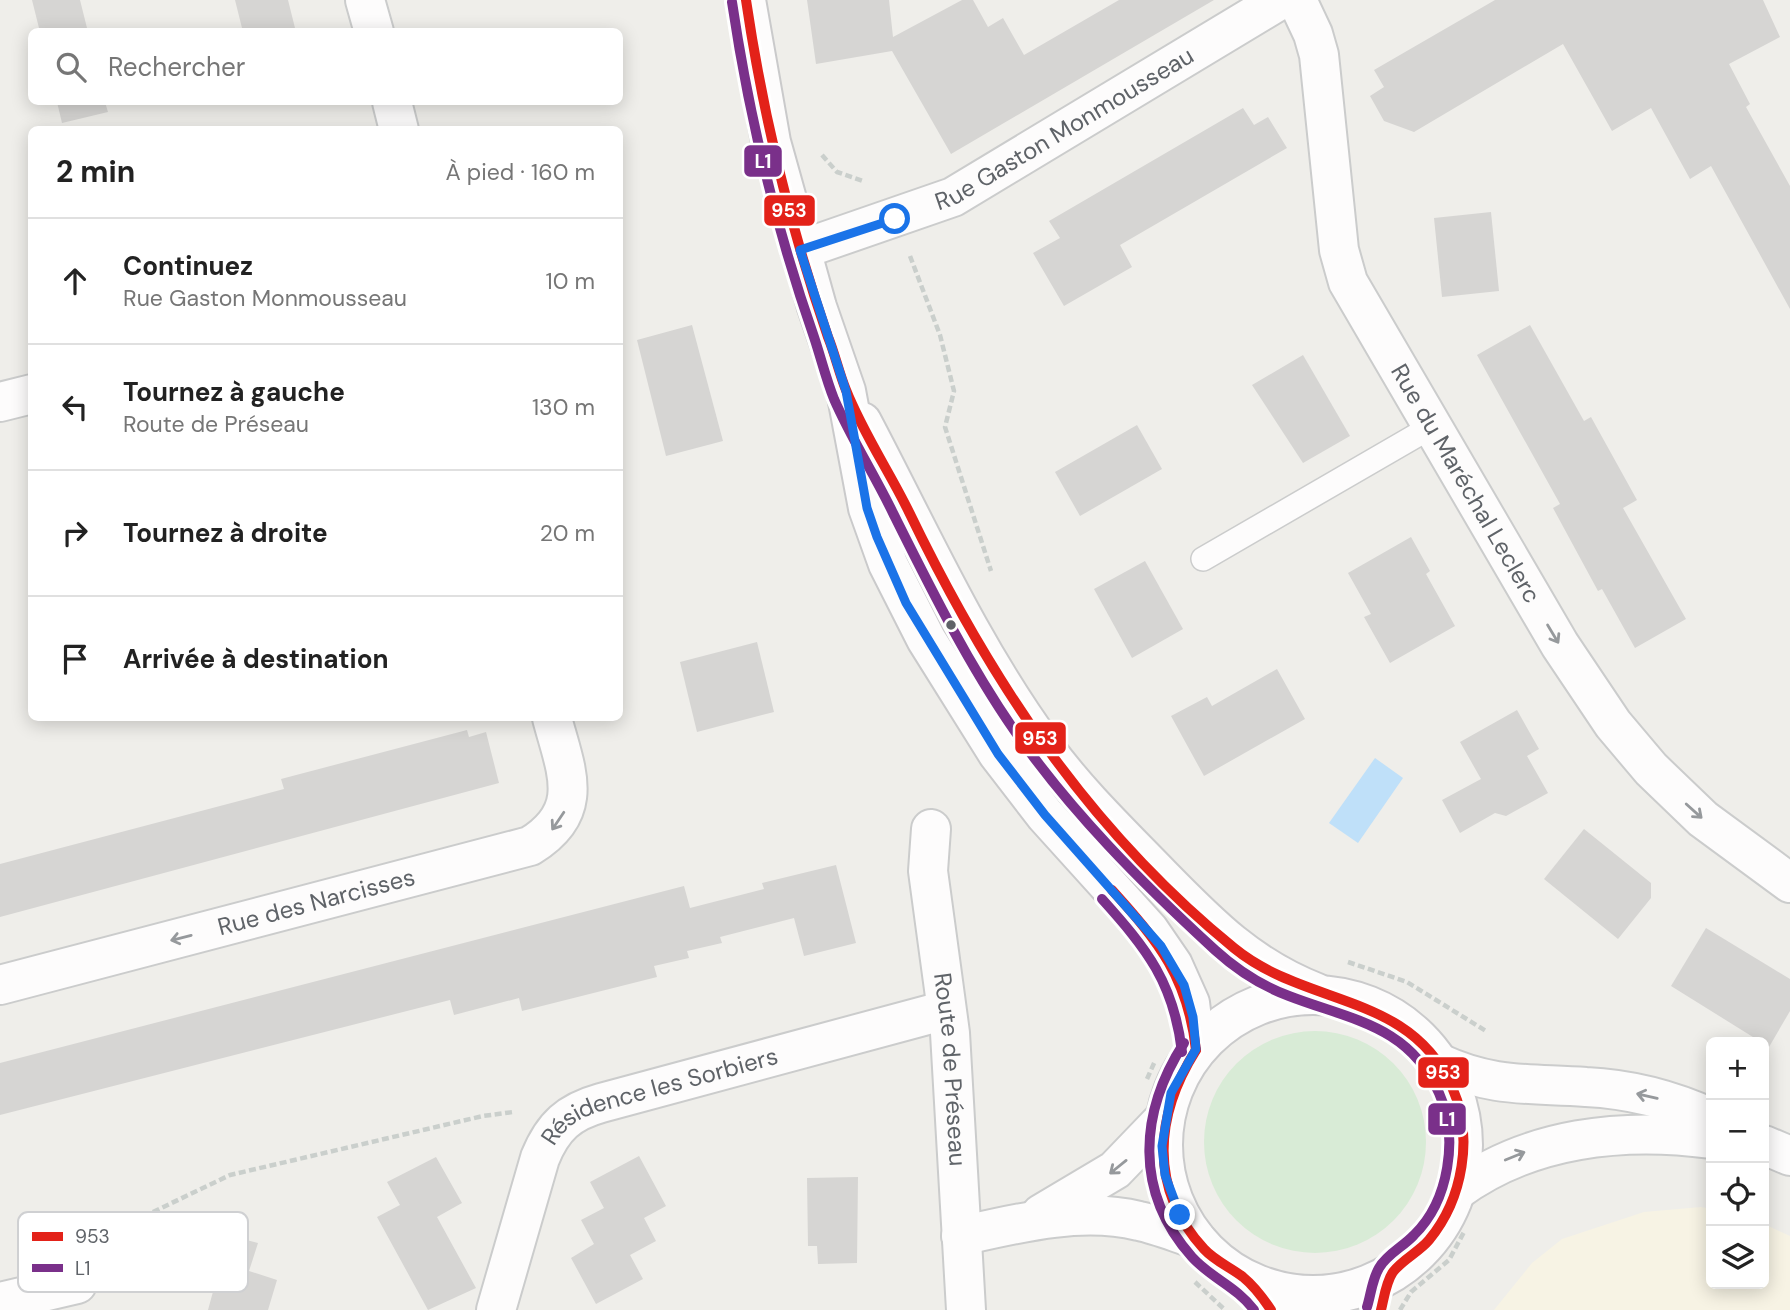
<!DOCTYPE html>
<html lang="fr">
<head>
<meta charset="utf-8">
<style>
	body { margin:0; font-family:"DM Sans",sans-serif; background:#f6f6f6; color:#222 }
	.controls { position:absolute; right:21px; bottom:21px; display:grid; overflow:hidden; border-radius:10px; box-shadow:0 4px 18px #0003 }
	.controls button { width:63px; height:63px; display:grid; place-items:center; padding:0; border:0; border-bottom:2px solid #e0e0e0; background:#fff; color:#222; font:35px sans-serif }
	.stop { position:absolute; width:21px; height:21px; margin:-16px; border:5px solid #1a73e8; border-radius:50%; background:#fff }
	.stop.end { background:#1a73e8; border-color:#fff; box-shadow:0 2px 7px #0008 }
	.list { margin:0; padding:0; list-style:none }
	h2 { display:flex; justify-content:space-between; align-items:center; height:91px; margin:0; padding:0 28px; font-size:30px }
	h2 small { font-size:23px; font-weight:400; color:#767676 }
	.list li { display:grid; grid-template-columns:46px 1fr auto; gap:21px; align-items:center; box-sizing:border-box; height:126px; padding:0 28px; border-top:2px solid #e0e0e0 }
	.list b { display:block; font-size:26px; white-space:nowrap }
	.list p { margin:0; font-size:23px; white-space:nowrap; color:#767676 }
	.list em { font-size:23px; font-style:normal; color:#767676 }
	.icon { flex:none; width:38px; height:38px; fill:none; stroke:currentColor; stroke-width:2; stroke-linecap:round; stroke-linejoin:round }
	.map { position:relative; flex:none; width:1790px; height:1310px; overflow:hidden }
	.search { position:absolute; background:#fff; box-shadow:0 4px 18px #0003; left:28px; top:28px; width:595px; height:77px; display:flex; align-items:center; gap:18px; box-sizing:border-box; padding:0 24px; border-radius:10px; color:#767676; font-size:26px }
	.panel { position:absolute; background:#fff; box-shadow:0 4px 18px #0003; left:28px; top:126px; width:595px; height:595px; border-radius:10px }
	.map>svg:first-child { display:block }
	.commercial { fill:#f7f3e4 }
	.green { fill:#d8ebd6 }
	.water { fill:#bfe0f9 }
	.building { fill:#d6d5d3 }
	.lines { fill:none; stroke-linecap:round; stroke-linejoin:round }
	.lane-casing { stroke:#cbcccc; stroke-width:26 }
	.street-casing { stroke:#cbcccc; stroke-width:42 }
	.secondary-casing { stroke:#cacacb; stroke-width:42 }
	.path { stroke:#cacfcc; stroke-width:4.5; stroke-dasharray:7 3.5; stroke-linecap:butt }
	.lane { stroke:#fdfcfc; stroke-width:23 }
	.street { stroke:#fdfcfc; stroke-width:38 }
	.secondary { stroke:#fdfcfc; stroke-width:38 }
	.bus-1-casing { stroke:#fff; stroke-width:16 }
	.bus-2-casing { stroke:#fff; stroke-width:16 }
	.bus-1 { stroke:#e32219; stroke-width:10 }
	.bus-2 { stroke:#7a308a; stroke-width:10 }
	.oneway { stroke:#96999c }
	.route { stroke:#1a73e8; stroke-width:9 }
	.bus-dot { fill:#5f6368; stroke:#fff; stroke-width:2.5 }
	.labels { text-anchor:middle; stroke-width:5; stroke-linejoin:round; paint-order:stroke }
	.street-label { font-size:24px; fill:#5f6368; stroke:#fff }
	.key { fill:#fff; stroke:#cfd0d2; stroke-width:2 }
	.key-label { font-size:19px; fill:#5f6368 }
	.line-badge { stroke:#fff; stroke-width:2.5 }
	.badge-label { font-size:19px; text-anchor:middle; font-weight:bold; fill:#fff }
</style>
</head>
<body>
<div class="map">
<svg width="1790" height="1310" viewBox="0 0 1790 1310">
	<rect width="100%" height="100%" fill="#efeeea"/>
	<polygon class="commercial" points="1701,1207 1711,1209 1711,1284 1764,1284 1764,1224 1790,1236 1790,1310 1494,1310 1532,1263 1562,1239 1644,1212"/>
	<circle class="green" cx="1315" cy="1142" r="111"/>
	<polygon class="water" points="1375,758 1403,778 1358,843 1329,823"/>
	<g class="building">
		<polygon points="32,0 80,0 88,32 40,32"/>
		<polygon points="235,0 288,0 296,32 243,32"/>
		<polygon points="807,0 889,0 893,37 962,0 973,0 988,27 1003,18 1024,55 1119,0 1214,0 951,154 892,51 816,64"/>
		<polygon points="1495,0 1763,0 1780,37 1729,64 1750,104 1746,107 1790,186 1790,309 1711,166 1690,179 1651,108 1612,131 1563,44 1414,132 1384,121 1370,96 1384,87 1374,70"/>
		<polygon points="57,102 105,102 108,112 62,123"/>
		<polygon points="1243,108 1254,125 1268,117 1287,148 1120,245 1132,267 1064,306 1033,253 1060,238 1049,221"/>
		<polygon points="1491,212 1499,291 1442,297 1434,218"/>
		<polygon points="692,325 723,441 666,456 637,340"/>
		<polygon points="1530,325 1584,421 1591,417 1637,500 1623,508 1686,619 1635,648 1602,589 1598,591 1553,508 1560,504 1477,355"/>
		<polygon points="1303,355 1350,436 1303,463 1252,385"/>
		<polygon points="1137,425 1162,469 1080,516 1055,472"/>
		<polygon points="1411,537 1430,571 1426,574 1455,626 1390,663 1364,617 1371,614 1348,573"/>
		<polygon points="1145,561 1183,629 1132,658 1094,589"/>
		<polygon points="757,642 774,712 697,732 680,662"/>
		<polygon points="1277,669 1305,719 1204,776 1171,716 1207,697 1212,706"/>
		<polygon points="1517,710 1539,749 1527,756 1548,793 1506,816 1495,813 1460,833 1442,800 1481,779 1460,742"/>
		<polygon points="467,730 469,737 486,732 499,783 0,917 0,864 284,789 281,779"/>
		<polygon points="1584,829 1651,883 1651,898 1618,939 1544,879"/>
		<polygon points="836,865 856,943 804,956 794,918 720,937 722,943 687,951 689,958 654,966 657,977 522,1011 519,998 454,1015 450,1000 0,1115 0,1063 684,886 690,908 764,889 762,883"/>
		<polygon points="1706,928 1790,979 1790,1011 1769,1047 1671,986"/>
		<polygon points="639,1156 666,1206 644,1218 656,1241 630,1255 643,1279 596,1304 571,1258 594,1244 581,1220 604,1208 590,1182"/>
		<polygon points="436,1157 462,1203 437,1217 476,1288 428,1310 377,1217 400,1205 387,1182"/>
		<polygon points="858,1177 857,1263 818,1264 817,1246 808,1246 807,1178"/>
		<polygon points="205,1229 258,1243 249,1271 277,1280 268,1310 208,1310 214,1288 189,1282"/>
	</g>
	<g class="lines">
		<defs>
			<polyline id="lane" points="1203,559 1431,427"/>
			<g id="street">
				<polyline points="365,0 374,32"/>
				<path id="s1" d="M1297,0L1313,34L1319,55L1339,250L1348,282L1560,645L1613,724L1651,769L1703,819L1790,883"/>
				<polyline points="392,102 399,130"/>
				<path id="s2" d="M800,250L953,197L1280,0"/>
				<polyline points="0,402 32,394"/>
				<path id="s3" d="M931,829L928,871L950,1033L966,1310"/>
				<path id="s4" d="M0,985L530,846C587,811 566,771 552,718"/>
				<path d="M1439,1063C1493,1088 1529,1083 1586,1087C1629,1089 1672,1100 1711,1118"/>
				<polyline points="1764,1145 1790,1156"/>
				<path d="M1456,1191C1529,1137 1623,1127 1711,1139"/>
				<polyline points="1041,1214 1115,1170 1165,1118"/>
				<path d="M961,1236C1018,1223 1081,1207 1139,1221C1158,1225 1177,1233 1196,1239"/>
				<polyline points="0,1302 77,1284"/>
				<path id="s5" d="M496,1310L540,1158C553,1126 569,1112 601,1103L946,1010"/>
			</g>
			<g id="secondary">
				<polyline points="746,0 771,142 817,307 846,391 868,508 888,564 926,639 998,754 1045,815 1149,930 1173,965 1190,1003 1196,1050"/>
				<path d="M862,422C920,532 970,646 1044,747C1076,791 1116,830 1154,869C1206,922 1247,966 1317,993"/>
				<circle cx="1313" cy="1145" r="150"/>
			</g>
		</defs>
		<use href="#lane" class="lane-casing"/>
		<use href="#street" class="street-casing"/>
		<use href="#secondary" class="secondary-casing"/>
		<g class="path">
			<polyline points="822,155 837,172 863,181"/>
			<polyline points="910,256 940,335 954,391 945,427 991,571"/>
			<polyline points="1348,962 1407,982 1486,1031"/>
			<polyline points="1147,1079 1155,1061"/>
			<polyline points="105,1251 130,1223 230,1175 483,1116 513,1112"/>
			<polyline points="1195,1282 1225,1310"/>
			<polyline points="1400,1310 1411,1292 1449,1260 1464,1232"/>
		</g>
		<use href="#lane" class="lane"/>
		<use href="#street" class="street"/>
		<use href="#secondary" class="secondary"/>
		<defs>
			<g id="bus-1">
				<path d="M746,0C763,115 790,227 828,337C835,354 839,373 846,390C863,433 889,471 909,512C990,680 1088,829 1234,948C1306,1007 1410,992 1452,1087C1474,1136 1463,1199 1429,1240C1419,1252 1403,1259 1393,1272C1386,1282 1384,1298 1381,1310"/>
				<path d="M1112,890C1159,942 1188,978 1196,1050"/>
				<path d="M1196,1050C1155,1115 1148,1188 1204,1249C1215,1261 1230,1267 1243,1277C1254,1286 1263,1298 1271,1310"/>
			</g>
			<g id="bus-2">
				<path d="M732,2C749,117 776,228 814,337C821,358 826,379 834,399C851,438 874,474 893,513C930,587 967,662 1014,730C1071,812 1142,883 1215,950C1237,970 1262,986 1289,996C1351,1020 1409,1025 1439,1093C1459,1137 1449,1201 1414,1235C1403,1247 1387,1254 1379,1268C1372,1280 1371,1294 1367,1307"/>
				<path d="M1102,899C1147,949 1174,983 1182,1052"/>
				<path d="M1184,1043C1139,1113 1134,1192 1192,1257C1211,1278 1237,1287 1254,1310"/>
			</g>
		</defs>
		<use href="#bus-1" class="bus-1-casing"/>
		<use href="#bus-2" class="bus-2-casing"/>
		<use href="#bus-1" class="bus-1"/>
		<use href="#bus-2" class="bus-2"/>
	</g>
	<defs><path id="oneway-shaft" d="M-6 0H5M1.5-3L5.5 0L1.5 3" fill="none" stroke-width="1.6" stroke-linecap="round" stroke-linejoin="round" transform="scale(1.75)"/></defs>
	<g class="oneway">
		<use href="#oneway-shaft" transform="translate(1553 634) rotate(59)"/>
		<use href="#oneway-shaft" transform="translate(1694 811) rotate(42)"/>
		<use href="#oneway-shaft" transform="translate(558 821) rotate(124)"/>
		<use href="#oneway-shaft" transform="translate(181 938) rotate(166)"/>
		<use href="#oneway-shaft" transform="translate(1647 1096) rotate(-167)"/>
		<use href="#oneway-shaft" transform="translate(1515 1156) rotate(-22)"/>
		<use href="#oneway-shaft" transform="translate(1118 1167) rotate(141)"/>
	</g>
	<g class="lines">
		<polyline class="route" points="895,219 800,250 846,391 867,508 877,537 906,603 998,754 1045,815 1161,946 1184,985 1193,1017 1196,1049 1171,1093 1162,1146 1165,1175 1180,1215"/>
	</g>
	<circle class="bus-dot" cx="951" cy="625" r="6"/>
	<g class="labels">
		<g class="street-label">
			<text dy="8" stroke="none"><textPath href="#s2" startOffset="292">Rue Gaston Monmousseau</textPath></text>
			<text dy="8" stroke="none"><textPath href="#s1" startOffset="522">Rue du Maréchal Leclerc</textPath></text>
			<text dy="8" stroke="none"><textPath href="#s4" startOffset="327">Rue des Narcisses</textPath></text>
			<text dy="8" stroke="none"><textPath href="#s3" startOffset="242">Route de Préseau</textPath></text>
			<text dy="8" stroke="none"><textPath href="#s5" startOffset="301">Résidence les Sorbiers</textPath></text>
		</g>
	</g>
	<rect x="18" y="1212" width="230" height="80" rx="10" class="key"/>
	<rect x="32" y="1232" width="31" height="9" fill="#e32219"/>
	<rect x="32" y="1264" width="31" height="8" fill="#7a308a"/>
	<g class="key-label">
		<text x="75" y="1243">953</text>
		<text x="75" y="1275">L1</text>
	</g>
	<g class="line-badge">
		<rect x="743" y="144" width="40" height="34" rx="7" fill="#7a308a"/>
		<rect x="763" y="194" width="53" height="33" rx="7" fill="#e32219"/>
		<rect x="1014" y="721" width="53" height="34" rx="7" fill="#e32219"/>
		<rect x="1417" y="1056" width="53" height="33" rx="7" fill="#e32219"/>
		<rect x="1427" y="1102" width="40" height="34" rx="7" fill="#7a308a"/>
	</g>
	<g class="badge-label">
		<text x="763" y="168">L1</text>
		<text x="789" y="217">953</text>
		<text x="1040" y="745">953</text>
		<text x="1443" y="1079">953</text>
		<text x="1447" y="1126">L1</text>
	</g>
</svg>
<div class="controls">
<button>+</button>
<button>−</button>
<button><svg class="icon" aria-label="locate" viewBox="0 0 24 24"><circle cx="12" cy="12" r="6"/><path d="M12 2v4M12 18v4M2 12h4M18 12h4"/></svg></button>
<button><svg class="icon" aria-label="layers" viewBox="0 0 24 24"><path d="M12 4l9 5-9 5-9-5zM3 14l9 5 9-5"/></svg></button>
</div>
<div class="stop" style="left:895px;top:219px"></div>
<div class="stop end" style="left:1180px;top:1215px"></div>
<div class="search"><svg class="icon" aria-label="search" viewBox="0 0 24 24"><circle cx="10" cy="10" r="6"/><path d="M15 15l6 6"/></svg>Rechercher</div>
<section class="panel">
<h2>2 min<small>À pied · 160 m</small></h2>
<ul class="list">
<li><svg class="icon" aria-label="ahead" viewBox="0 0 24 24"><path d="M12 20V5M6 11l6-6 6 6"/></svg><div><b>Continuez</b><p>Rue Gaston Monmousseau</p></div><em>10 m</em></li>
<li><svg class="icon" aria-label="left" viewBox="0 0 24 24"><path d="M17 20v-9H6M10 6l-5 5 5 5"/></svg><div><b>Tournez à gauche</b><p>Route de Préseau</p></div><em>130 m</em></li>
<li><svg class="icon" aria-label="right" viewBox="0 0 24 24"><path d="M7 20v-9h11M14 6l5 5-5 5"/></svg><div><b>Tournez à droite</b></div><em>20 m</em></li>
<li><svg class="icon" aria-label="arrive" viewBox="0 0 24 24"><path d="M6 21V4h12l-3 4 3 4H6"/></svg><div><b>Arrivée à destination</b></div></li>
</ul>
</section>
</div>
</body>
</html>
